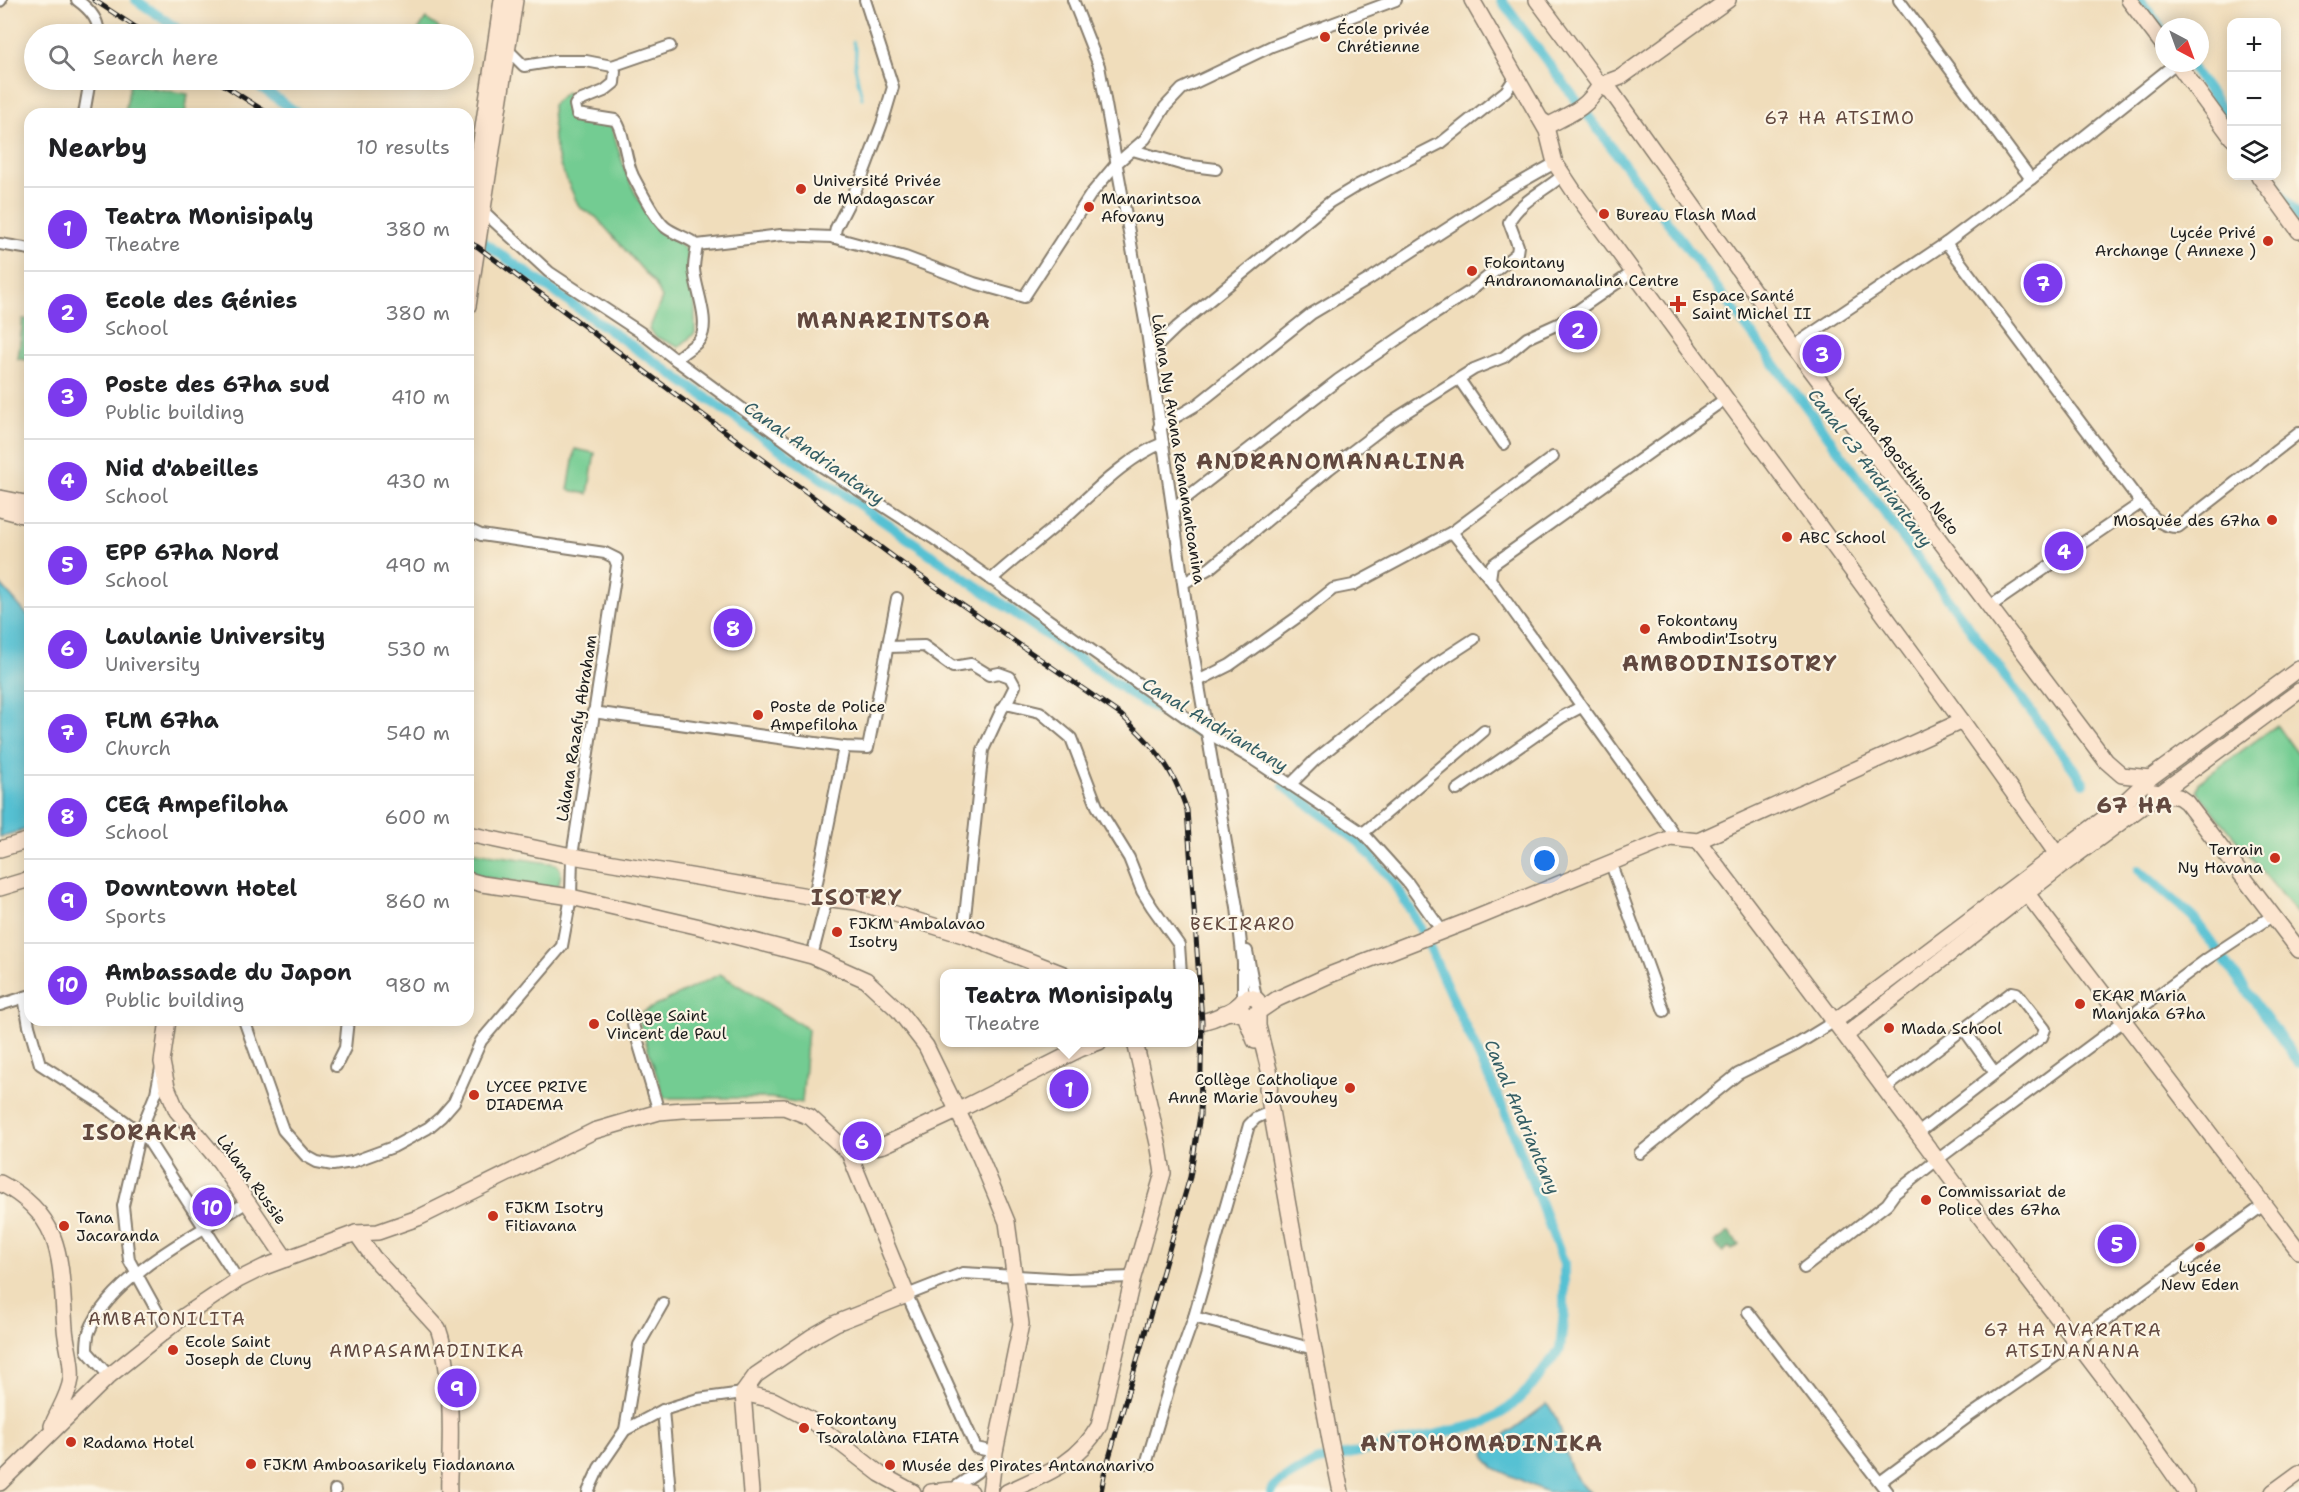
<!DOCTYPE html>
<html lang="en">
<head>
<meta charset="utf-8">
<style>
	body { margin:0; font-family:"Shantell Sans",sans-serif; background:#f2f2f2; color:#202124 }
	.controls { position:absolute; right:18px; top:18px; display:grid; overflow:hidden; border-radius:12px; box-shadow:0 3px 15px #0003 }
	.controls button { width:54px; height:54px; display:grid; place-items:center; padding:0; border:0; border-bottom:2px solid #e0e0e0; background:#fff; color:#202124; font:30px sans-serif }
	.compass { position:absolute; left:2155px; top:18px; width:54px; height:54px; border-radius:50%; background:#fff; box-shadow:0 3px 15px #0003; rotate:139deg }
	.you { position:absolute; left:1545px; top:861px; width:21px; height:21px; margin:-15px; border:4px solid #fff; border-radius:50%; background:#1a73e8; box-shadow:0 0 0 9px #1a73e833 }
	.badge { display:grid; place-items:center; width:39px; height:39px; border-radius:50%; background:#7c3aed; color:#fff; font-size:20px; font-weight:700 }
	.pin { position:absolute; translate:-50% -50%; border:3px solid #fff; box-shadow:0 2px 6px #0006 }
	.popup { position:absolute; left:940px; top:969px; width:258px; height:78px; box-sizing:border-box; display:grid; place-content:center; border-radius:12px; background:#fff; filter:drop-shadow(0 2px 4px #0005); font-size:20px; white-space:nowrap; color:#757577 }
	.popup b { font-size:22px; color:#202124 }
	.popup::after { content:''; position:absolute; left:50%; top:100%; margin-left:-12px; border:12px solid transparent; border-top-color:#fff }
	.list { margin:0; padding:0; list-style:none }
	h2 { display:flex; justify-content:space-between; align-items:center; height:78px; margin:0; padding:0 24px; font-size:26px }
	h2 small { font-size:20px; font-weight:400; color:#757577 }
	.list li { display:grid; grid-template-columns:39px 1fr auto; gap:18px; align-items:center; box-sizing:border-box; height:84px; padding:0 24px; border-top:2px solid #e0e0e0 }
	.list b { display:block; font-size:22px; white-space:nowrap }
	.list p { margin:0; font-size:20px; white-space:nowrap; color:#757577 }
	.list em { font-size:20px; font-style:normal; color:#757577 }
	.icon { flex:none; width:33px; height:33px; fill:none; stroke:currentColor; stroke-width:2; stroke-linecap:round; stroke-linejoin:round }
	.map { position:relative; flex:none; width:2299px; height:1492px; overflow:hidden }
	.search { position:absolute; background:#fff; box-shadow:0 3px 15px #0003; left:24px; top:24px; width:450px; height:66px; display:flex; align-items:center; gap:15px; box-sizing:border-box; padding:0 21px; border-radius:33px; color:#757577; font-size:22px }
	.panel { position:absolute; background:#fff; box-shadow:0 3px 15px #0003; left:24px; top:108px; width:450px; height:918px; border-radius:18px }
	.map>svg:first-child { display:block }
	.green { fill:#73cc92; stroke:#487457; stroke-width:1.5 }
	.forest { fill:#5eb07c; stroke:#3d664c; stroke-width:1.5 }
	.water { fill:#57c1d3; stroke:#3a6e78; stroke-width:1.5 }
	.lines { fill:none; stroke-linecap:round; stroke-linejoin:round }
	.stream { stroke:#57c1d3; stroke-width:3 }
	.canal { stroke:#57c1d3; stroke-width:10 }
	.street-casing { stroke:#867c6c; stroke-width:14 }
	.secondary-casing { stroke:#867c6c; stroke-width:18 }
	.street { stroke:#fff; stroke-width:10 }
	.secondary { stroke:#fce5cf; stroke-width:15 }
	.rail-casing { stroke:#1c1c1c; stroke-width:5 }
	.rail { stroke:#fcf5e5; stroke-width:3; stroke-dasharray:9; stroke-linecap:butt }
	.poi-dot { fill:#c8321e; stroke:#fcf5e5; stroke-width:2 }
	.labels { text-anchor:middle; stroke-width:4.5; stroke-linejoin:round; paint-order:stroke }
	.poi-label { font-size:16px; fill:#1c1c1c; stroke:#fcf5e5; text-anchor:start }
	.street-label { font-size:16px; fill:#1c1c1c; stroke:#fcf5e5 }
	.neighbourhood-label { font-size:18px; letter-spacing:1.5px; fill:#62483f; stroke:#fcf5e5 }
	.water-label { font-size:18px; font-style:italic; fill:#345e65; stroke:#fcf5e5 }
	.district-label { font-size:22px; font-weight:bold; letter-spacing:1.5px; fill:#62483f; stroke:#fcf5e5 }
</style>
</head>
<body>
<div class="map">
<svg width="2299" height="1492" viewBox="0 0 2299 1492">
	<rect width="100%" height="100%" fill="#fcf5e5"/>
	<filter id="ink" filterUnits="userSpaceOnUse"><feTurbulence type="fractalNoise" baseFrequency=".0167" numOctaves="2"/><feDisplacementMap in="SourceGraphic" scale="12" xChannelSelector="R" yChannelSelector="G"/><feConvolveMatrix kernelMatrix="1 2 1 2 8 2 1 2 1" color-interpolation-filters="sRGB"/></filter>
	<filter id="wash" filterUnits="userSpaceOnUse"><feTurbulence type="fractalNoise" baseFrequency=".008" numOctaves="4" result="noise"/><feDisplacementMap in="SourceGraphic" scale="24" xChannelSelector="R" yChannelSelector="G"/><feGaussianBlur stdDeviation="1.35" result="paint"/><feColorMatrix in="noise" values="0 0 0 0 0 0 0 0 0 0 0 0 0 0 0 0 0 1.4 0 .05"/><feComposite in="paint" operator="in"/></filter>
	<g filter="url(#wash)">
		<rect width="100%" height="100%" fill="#f0ddbb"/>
		<g class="green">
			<polygon points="426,19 448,34 415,34"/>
			<polygon points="130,84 188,94 185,114 125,113"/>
			<path d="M566,92L574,98V112L611,124C621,160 633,202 661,229C669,237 679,243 687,250L695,304V333L679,347L656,337L649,330L662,298L655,284L596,217L579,207L560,165L554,141L552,105Z"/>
			<polygon points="23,319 30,320 30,360 18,359"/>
			<polygon points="575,449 595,453 588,494 568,490"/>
			<polygon points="2277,725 2299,756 2299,912 2297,914 2197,791 2199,782"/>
			<path d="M468,851L556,864C563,870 561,878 558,886L554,888L468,875Z"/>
			<polygon points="720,974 808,1029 802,1103 770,1098 664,1098 637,1015"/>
		</g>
		<polygon class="forest" points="1729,1232 1739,1245 1732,1250 1729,1247 1723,1252 1714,1243"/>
		<g class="water">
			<polygon points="0,584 30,618 30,828 0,837"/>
			<path d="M1547,1404C1568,1427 1559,1474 1592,1492H1547L1494,1468L1487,1460L1485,1453L1488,1448Z"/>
		</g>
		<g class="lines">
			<polyline class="stream" points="853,42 856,52 855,67 862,98"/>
			<g class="canal">
				<polyline points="136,0 185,34"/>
				<polyline points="1501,0 1793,389 2084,783"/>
				<polyline points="2140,0 2164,32"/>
				<polyline points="2188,63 2232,123"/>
				<polyline points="250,80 299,114"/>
				<polyline points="2269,176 2299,218"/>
				<polyline points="473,235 1135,697 1213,741"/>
				<polyline points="2139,870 2193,917 2299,1063"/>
				<polyline points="1271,1492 1278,1483 1315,1462 1485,1423 1509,1408 1532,1386 1560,1349 1564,1312 1564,1263 1508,1119 1415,917 1392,880 1359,842 1284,786"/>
			</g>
		</g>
	</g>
	<g filter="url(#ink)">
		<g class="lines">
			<defs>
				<g id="street">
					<path d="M77,0C88,8 100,20 98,34"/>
					<polyline points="1073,0 1099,66 1147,332 1191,639 1237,907 1243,963 1243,1000"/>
					<polyline points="1899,0 2031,179"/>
					<polyline points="0,1 1,0"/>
					<polyline points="508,50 524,66 555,61 586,61 612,66 670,46"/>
					<path d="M612,66L615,71L614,83L604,91L577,102L575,105L577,114L615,120C624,129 625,160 633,176C640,189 654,218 665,227C675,235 688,237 697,245"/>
					<polyline points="84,114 90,80"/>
					<polyline points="1133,150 1184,165 1216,169"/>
					<polyline points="484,212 549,272 643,334 676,360 812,460 933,538 1208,733 1254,760 1363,833 1408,883 1442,931"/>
					<polyline points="834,238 836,228 862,177 882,124 893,87 865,0"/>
					<path d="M1946,243L2141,503C2153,516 2159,527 2178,527L2299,433"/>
					<polyline points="0,244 30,249"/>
					<polyline points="697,245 781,235 832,237 905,257 974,283 1024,297 1091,194 1117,163 1145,139 1165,107 1182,89 1272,46 1396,0"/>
					<polyline points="1793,346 1946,243 2031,179 2176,63"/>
					<polyline points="1150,353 1177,327 1330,202 1358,185 1441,143 1506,91 1516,76"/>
					<path d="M676,360C683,351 695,347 700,339C711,322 695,288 694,269C694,261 696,253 697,245"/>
					<polyline points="1459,379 1504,444"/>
					<polyline points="1159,427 1198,404 1311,314 1368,280 1502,193 1555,163"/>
					<path d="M1173,508L1338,380L1430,317L1469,292L1517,253L1518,246L1509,222C1521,200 1545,191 1563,175"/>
					<polyline points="1452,532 1490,579"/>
					<path d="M991,580C1011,561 1032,546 1052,529C1086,501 1122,459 1163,443"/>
					<polyline points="1184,583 1210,568 1329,469 1392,421 1474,369 1504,357 1527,338 1558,324 1633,272"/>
					<polyline points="1989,607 2141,503"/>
					<polyline points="888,647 924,646 953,667 971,664 989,675 999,673 1010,677 1015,686 1006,704"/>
					<polyline points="1198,681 1230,665 1299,616 1333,589 1353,585 1452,532 1553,457"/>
					<polyline points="593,712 844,747 868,748 897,598"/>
					<polyline points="1290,785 1315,760 1437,663 1474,639"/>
					<polyline points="1457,790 1562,717 1581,707"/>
					<polyline points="1363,833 1484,731"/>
					<polyline points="1671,838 1671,830 1490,579 1492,565 1725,399"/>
					<polyline points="1611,864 1664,1011"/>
					<polyline points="814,897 844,747"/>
					<polyline points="963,935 983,750 1002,709 1006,704 1040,712 1071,738 1097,806 1129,858 1142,891 1152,907 1179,945 1181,974"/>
					<polyline points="1247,951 1256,998"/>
					<polyline points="812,956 827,898"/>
					<polyline points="24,997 29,1026 40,1064 96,1100 146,1137 238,1280"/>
					<polyline points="0,1005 28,996"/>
					<polyline points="244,1020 283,1130 306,1156 317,1162 333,1165 352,1162 393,1147 428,1128 441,1117 454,1102 481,1041 562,946 571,897 572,856 617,565 615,560 617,559 605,553 481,535 468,529"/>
					<polyline points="633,1025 659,1112"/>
					<polyline points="1963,1028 1995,1073"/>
					<polyline points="336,1066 345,1048 348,1020"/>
					<polyline points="161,1068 156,1093 140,1132 123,1206 129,1260 167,1329"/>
					<polyline points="1886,1088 2012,992 2017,993 2045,1029 2042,1037 1918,1133"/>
					<polyline points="1272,1111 1256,1118 1249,1125 1194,1317 1314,1349"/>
					<polyline points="1640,1153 1738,1074 1796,1045 1835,1021"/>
					<polyline points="1804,1268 1887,1204 1895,1193 1937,1160 2207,959 2272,916"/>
					<polyline points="1748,1312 1887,1492"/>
					<path d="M109,1376L87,1351C87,1345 87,1338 89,1332C110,1276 200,1232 249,1201"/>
					<polyline points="663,1410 670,1492"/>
					<polyline points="625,1430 639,1345 663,1303"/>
					<polyline points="1146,1464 1169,1387 1194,1317"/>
					<polyline points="1880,1482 1968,1417 2076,1342 2265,1204"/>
					<polyline points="951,1490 977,1472 995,1452 976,1448 907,1295 963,1273 1068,1279 1133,1277"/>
					<polyline points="335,1492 335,1490"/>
					<polyline points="588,1492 599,1468 625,1430 663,1410 698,1399 743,1393"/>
				</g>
				<g id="secondary">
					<polyline points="1472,0 1547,131 1555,163 1573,190 1962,721 2064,864"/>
					<polyline points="1537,0 1600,85 1611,91 1793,346 2106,761 2122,775 2150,778"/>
					<polyline points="2129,0 2164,46"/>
					<polyline points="2177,63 2232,138"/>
					<path d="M1541,120L1549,125C1572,113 1587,108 1600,85L1621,77L1728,0"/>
					<polyline points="2259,176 2299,231"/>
					<polyline points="468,228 502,0"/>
					<polyline points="468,306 515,0"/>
					<polyline points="0,498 30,504"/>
					<polyline points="0,509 30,517"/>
					<polyline points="2155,792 2179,797 2186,802 2299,950"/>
					<polyline points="468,834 572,856 814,897 857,902 963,935 1063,974"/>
					<path d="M1698,841C1779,947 1859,1054 1938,1161C2020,1272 2108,1378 2186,1492"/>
					<polyline points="0,849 30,840"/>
					<polyline points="468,880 482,884 571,897 700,927 812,956 866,980 898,1010 926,1046 980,1157 1007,1222 1021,1324 995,1452 990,1492"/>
					<polyline points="2022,887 2299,1251"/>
					<polyline points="0,888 30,879"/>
					<polyline points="1223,1013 1234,1012 1245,1015 1255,1041"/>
					<polyline points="168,1020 162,1062 167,1087 177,1111 220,1162 286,1259"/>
					<polyline points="1835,1021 2118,808 2150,778 2299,669"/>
					<path d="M1194,1023C1206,1022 1221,1016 1233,1009C1239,1005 1243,1000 1249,997C1260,998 1263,1007 1256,1014L1247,1016C1241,1013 1239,1006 1243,1000"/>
					<polyline points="1846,1035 2064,864 2299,691"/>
					<polyline points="1267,1088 1330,1440 1341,1492"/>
					<polyline points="1269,1098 1270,1074 1258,1026 1258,1012 1277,999 1332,974 1476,918 1671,838 1698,841 1962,721"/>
					<polyline points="849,1153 884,1145 957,1111 1080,1049 1099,1042"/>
					<path d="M0,1183C66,1217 60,1264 65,1328C66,1345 73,1362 71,1379C69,1395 58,1411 52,1426"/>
					<path d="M356,1233L373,1257L438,1328C450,1362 451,1417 450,1454C450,1467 448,1479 449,1492"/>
					<polyline points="743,1393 773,1400 809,1419 880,1474 913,1492"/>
					<polyline points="743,1393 751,1492"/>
					<polyline points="0,1483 109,1376 180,1319 238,1280 264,1267 356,1233 378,1232 418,1218 594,1131 659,1112 683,1110 784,1107 810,1117 849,1153 907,1295 836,1323 813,1336 756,1375 743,1393"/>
					<polyline points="931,1492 951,1490 971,1492"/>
					<path d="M1007,1492C1046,1474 1077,1464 1099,1426L1133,1277L1163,1173L1159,1148L1135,1042"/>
					<polyline points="2273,1492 2299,1473"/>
				</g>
			</defs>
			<use href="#street" class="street-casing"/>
			<use href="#secondary" class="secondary-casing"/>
			<use href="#street" class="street"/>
			<use href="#secondary" class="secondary"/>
			<defs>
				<g id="rail">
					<polyline points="94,0 146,34"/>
					<polyline points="216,80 269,114"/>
					<path d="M468,242L478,247L903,564L1121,715C1155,747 1172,766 1187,810L1202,1022L1200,1115L1190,1177L1104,1475L1101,1492"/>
				</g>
			</defs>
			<use href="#rail" class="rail-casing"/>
			<use href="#rail" class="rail"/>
		</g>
	</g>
	<g class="poi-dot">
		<circle cx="1325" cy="37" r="6"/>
		<circle cx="801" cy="189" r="6"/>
		<circle cx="1089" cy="207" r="6"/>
		<circle cx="1604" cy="214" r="6"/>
		<circle cx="2268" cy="241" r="6"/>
		<circle cx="1472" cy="271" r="6"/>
		<path d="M1675 295h6v6h6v6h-6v6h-6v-6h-6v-6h6z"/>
		<circle cx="2272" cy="520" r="6"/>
		<circle cx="1787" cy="537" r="6"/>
		<circle cx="1645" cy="629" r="6"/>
		<circle cx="758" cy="715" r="6"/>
		<circle cx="2275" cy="858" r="6"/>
		<circle cx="837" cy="932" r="6"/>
		<circle cx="2080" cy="1004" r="6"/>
		<circle cx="594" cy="1024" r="6"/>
		<circle cx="1889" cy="1028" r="6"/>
		<circle cx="1350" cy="1088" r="6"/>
		<circle cx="474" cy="1095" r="6"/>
		<circle cx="1926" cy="1200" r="6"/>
		<circle cx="493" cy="1216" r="6"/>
		<circle cx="64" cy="1226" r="6"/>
		<circle cx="2200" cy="1247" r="6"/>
		<circle cx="173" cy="1350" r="6"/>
		<circle cx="804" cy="1428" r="6"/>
		<circle cx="71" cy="1442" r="6"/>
		<circle cx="251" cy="1464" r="6"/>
		<circle cx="890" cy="1465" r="6"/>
	</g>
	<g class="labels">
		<g class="poi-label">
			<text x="1337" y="34">École privée<tspan x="1337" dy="18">Chrétienne</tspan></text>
			<text x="813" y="186">Université Privée<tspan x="813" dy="18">de Madagascar</tspan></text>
			<text x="1101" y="204">Manarintsoa<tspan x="1101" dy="18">Afovany</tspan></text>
			<text x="1616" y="220">Bureau Flash Mad</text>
			<text x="2256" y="238" text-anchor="end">Lycée Privé<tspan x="2256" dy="18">Archange ( Annexe )</tspan></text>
			<text x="1484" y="268">Fokontany<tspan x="1484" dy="18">Andranomanalina Centre</tspan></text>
			<text x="1692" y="301">Espace Santé<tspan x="1692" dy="18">Saint Michel II</tspan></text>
			<text x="2260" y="526" text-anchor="end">Mosquée des 67ha</text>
			<text x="1799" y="543">ABC School</text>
			<text x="1657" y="626">Fokontany<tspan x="1657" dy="18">Ambodin'Isotry</tspan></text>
			<text x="770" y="712">Poste de Police<tspan x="770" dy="18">Ampefiloha</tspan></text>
			<text x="2263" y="855" text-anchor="end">Terrain<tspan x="2263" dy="18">Ny Havana</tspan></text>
			<text x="849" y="929">FJKM Ambalavao<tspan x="849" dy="18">Isotry</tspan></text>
			<text x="2092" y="1001">EKAR Maria<tspan x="2092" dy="18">Manjaka 67ha</tspan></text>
			<text x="606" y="1021">Collège Saint<tspan x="606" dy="18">Vincent de Paul</tspan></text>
			<text x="1901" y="1034">Mada School</text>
			<text x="1338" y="1085" text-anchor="end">Collège Catholique<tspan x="1338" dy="18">Anne Marie Javouhey</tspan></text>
			<text x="486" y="1092">LYCEE PRIVE<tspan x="486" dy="18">DIADEMA</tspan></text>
			<text x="1938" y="1197">Commissariat de<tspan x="1938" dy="18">Police des 67ha</tspan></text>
			<text x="505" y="1213">FJKM Isotry<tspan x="505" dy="18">Fitiavana</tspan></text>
			<text x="76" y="1223">Tana<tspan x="76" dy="18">Jacaranda</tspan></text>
			<text x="2200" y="1272" text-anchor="middle">Lycée<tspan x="2200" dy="18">New Eden</tspan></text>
			<text x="185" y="1347">Ecole Saint<tspan x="185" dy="18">Joseph de Cluny</tspan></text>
			<text x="816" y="1425">Fokontany<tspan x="816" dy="18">Tsaralalàna FIATA</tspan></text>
			<text x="83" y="1448">Radama Hotel</text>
			<text x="263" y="1470">FJKM Amboasarikely Fiadanana</text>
			<text x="902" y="1471">Musée des Pirates Antananarivo</text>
		</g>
		<g class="street-label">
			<text transform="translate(1179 449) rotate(81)" y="6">Làlana Ny Avana Ramanantoanina</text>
			<text transform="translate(1902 461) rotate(53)" y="6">Làlana Agosthino Neto</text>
			<text transform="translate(576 728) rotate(-81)" y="6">Làlana Razafy Abraham</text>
			<text transform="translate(252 1179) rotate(54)" y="6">Làlana Russie</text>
		</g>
		<g class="neighbourhood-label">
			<text x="1840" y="124">67 HA ATSIMO</text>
			<text x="1243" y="930">BEKIRARO</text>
			<text x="167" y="1325">AMBATONILITA</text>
			<text x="2073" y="1336">67 HA AVARATRA<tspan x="2073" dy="21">ATSINANANA</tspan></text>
			<text x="427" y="1357">AMPASAMADINIKA</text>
		</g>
		<g class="water-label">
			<text transform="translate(814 453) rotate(35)" y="6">Canal Andriantany</text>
			<text transform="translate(1870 468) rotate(53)" y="6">Canal c3 Andriantany</text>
			<text transform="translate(1215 725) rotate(31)" y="6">Canal Andriantany</text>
			<text transform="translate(1522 1117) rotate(67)" y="6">Canal Andriantany</text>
		</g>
		<g class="district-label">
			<text x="894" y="328">MANARINTSOA</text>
			<text x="1331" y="469">ANDRANOMANALINA</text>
			<text x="1730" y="671">AMBODINISOTRY</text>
			<text x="2135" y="813">67 HA</text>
			<text x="857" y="905">ISOTRY</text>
			<text x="140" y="1140">ISORAKA</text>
			<text x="1482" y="1451">ANTOHOMADINIKA</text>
		</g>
	</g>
</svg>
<div class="controls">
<button>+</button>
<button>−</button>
<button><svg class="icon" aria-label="layers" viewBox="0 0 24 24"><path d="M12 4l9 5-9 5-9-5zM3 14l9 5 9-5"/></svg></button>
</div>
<svg class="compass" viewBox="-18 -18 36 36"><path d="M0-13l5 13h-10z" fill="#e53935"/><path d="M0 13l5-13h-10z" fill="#757577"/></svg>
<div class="you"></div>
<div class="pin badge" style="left:1069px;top:1089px">1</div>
<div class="popup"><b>Teatra Monisipaly</b>Theatre</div>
<div class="pin badge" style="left:1578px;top:330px">2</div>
<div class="pin badge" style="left:1822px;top:354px">3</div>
<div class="pin badge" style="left:2064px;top:551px">4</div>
<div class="pin badge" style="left:2117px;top:1244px">5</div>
<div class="pin badge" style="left:862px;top:1141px">6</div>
<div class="pin badge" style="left:2043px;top:283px">7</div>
<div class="pin badge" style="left:733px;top:628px">8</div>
<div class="pin badge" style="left:457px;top:1388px">9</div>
<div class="pin badge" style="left:212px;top:1207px">10</div>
<div class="search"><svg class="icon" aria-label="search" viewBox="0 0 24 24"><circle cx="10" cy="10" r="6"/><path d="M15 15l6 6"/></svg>Search here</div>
<section class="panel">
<h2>Nearby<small>10 results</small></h2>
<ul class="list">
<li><span class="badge">1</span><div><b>Teatra Monisipaly</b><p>Theatre</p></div><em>380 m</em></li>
<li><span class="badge">2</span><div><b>Ecole des Génies</b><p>School</p></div><em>380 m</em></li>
<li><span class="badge">3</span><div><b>Poste des 67ha sud</b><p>Public building</p></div><em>410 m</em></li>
<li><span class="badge">4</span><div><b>Nid d'abeilles</b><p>School</p></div><em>430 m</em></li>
<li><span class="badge">5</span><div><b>EPP 67ha Nord</b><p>School</p></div><em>490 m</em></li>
<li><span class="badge">6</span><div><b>Laulanie University</b><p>University</p></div><em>530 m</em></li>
<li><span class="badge">7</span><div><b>FLM 67ha</b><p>Church</p></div><em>540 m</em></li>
<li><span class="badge">8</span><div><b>CEG Ampefiloha</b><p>School</p></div><em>600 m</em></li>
<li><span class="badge">9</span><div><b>Downtown Hotel</b><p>Sports</p></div><em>860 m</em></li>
<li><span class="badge">10</span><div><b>Ambassade du Japon</b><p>Public building</p></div><em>980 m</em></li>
</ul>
</section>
</div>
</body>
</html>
